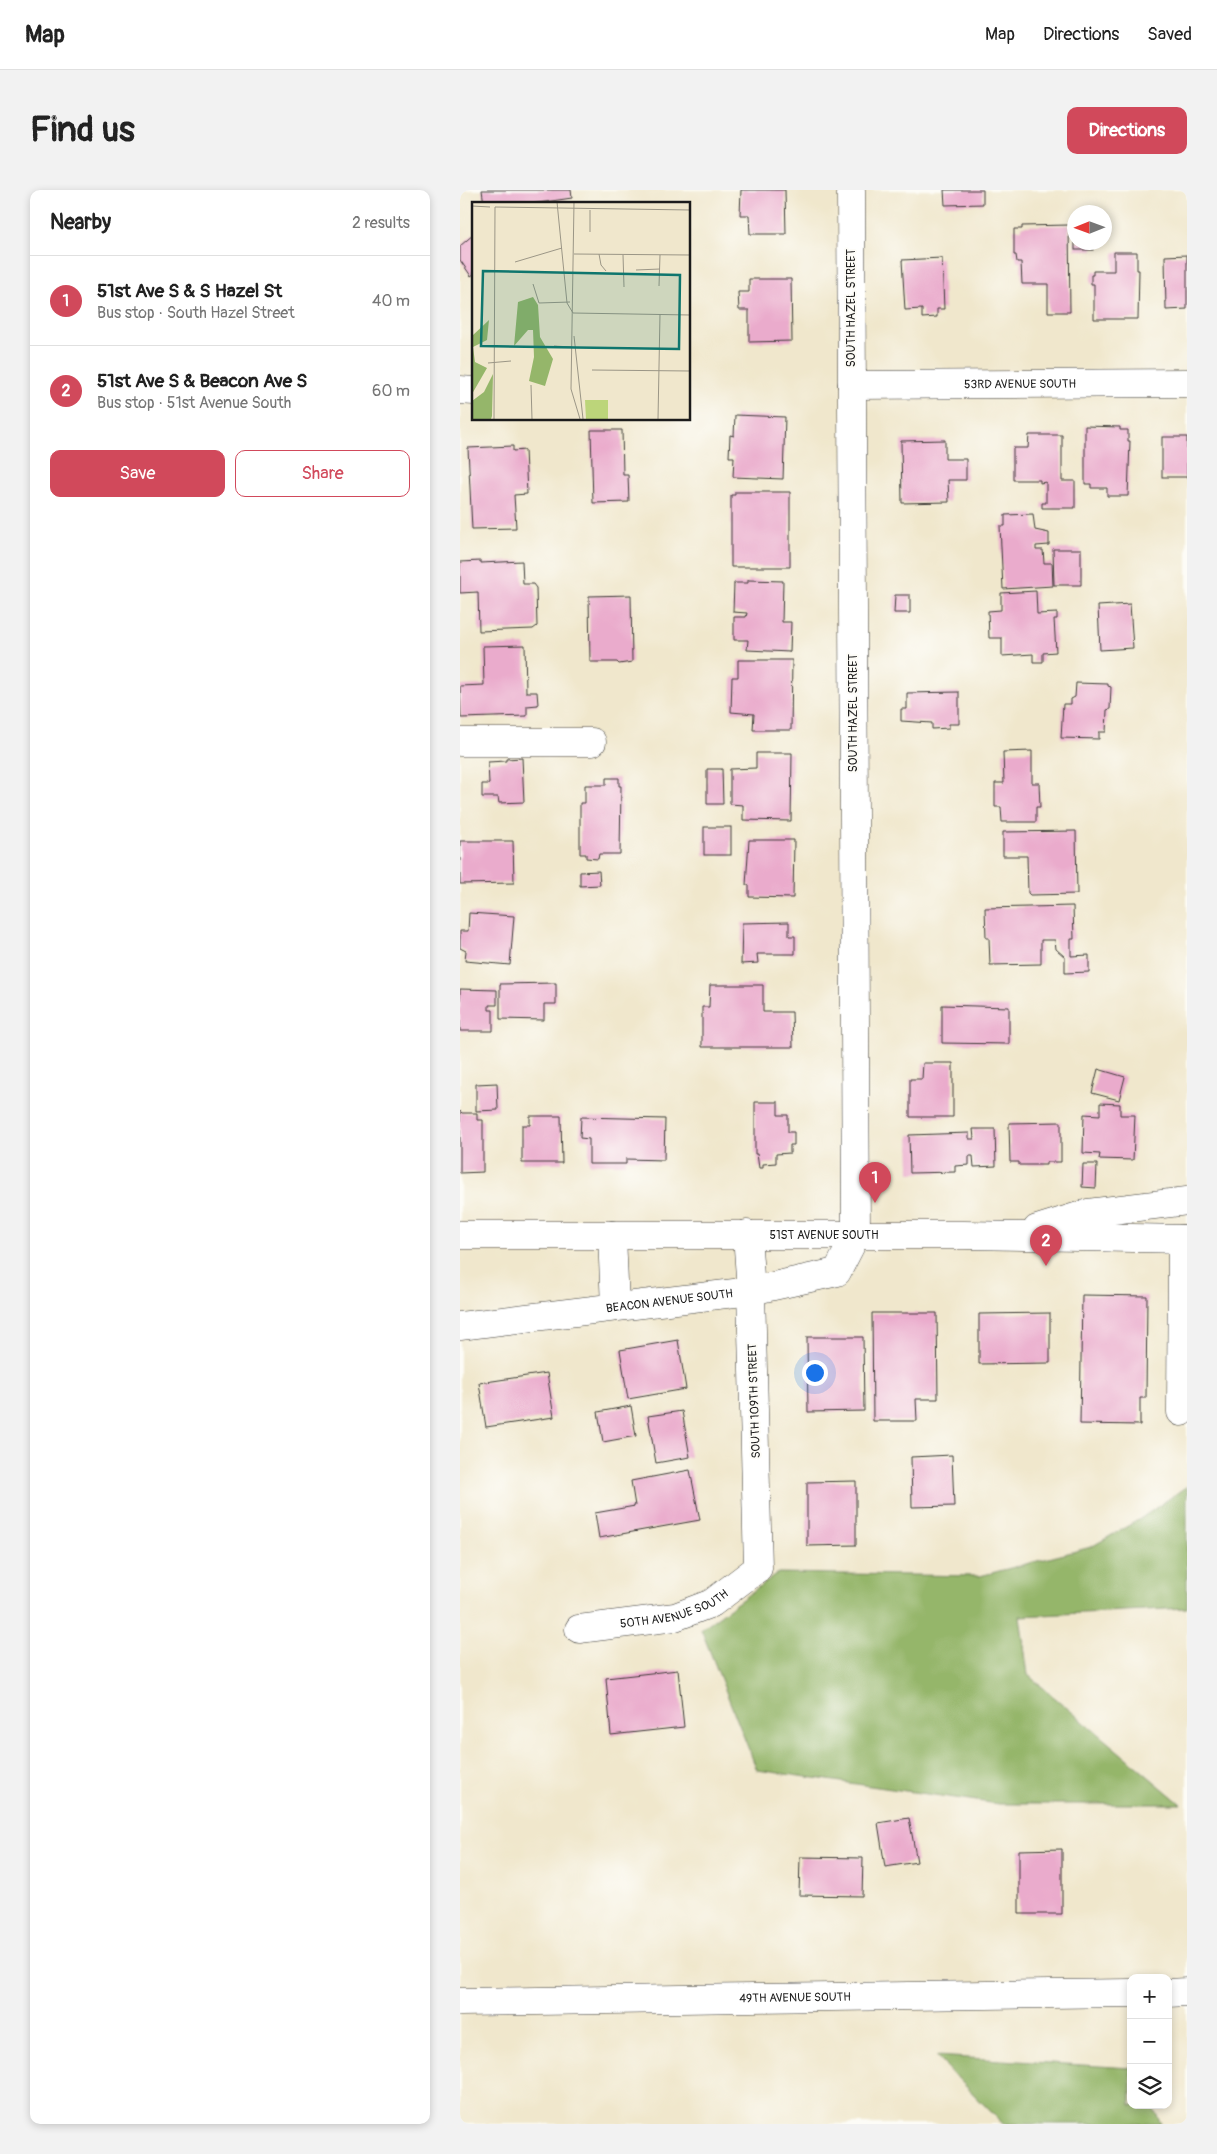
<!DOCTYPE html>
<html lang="en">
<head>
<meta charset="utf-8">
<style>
	body { margin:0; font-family:Pangolin,sans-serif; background:#f2f2f2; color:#222 }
	.controls { position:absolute; right:15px; bottom:15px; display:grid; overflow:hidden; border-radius:10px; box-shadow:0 2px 8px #0003 }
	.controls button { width:45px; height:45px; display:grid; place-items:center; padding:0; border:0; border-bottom:1px solid #e0e0e0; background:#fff; color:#222; font:25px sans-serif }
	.compass { position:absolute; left:607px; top:15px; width:45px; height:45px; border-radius:50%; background:#fff; box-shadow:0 2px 8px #0003; rotate:269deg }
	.you { position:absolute; left:354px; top:1182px; width:18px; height:18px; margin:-12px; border:4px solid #fff; border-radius:50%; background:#1a73e8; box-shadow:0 0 0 8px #1a73e833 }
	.badge { display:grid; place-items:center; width:32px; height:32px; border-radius:50%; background:#d1495b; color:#fff; font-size:16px; font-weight:700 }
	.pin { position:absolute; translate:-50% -41px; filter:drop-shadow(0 1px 2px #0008) }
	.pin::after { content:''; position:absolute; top:26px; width:18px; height:15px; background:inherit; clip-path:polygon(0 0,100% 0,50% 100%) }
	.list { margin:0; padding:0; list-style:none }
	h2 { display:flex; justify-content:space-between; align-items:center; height:65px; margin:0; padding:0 20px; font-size:21px }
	h2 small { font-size:16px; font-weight:400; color:#767676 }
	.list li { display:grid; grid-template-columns:32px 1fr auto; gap:15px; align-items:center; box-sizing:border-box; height:90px; padding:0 20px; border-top:1px solid #e0e0e0 }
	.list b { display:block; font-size:19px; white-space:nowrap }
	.list p { margin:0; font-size:16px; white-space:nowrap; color:#767676 }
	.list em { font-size:16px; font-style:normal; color:#767676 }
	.actions { display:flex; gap:10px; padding:15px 20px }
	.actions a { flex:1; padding:11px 0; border:1px solid #d1495b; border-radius:10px; text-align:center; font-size:18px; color:#d1495b }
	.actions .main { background:#d1495b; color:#fff }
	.icon { flex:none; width:28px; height:28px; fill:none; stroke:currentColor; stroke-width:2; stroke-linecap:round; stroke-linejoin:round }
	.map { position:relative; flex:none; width:727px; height:1934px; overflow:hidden; border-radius:10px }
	header { display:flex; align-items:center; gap:30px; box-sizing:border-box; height:70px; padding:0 25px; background:#fff; border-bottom:1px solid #e0e0e0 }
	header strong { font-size:24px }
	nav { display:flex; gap:28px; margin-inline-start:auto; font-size:18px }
	.intro { display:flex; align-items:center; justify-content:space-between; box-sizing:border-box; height:120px; padding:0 30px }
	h1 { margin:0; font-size:35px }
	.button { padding:12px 22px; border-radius:10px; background:#d1495b; color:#fff; font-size:18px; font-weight:700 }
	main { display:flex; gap:30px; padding:0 30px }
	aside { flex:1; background:#fff; border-radius:10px; box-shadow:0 2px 8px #0003 }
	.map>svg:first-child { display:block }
	.forest { fill:#95b66a; stroke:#586943 }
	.building { fill:#eaabcc }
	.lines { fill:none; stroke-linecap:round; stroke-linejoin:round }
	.minor-casing { stroke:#3c3a36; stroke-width:29 }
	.minor { stroke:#fff; stroke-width:28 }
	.labels { text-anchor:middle; stroke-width:4; stroke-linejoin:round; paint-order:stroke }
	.street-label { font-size:12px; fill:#1c1c1c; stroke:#fdfcf7 }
	.inset-road { fill:none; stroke:#9b9686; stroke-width:1 }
	.view { fill:#0f766e; fill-opacity:0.15; stroke:#0f766e; stroke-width:2.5 }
	.inset-edge { fill:none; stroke:#1c1c1c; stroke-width:2.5 }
</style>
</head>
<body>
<header>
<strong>Map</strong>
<nav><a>Map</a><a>Directions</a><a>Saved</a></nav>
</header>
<div class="intro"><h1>Find us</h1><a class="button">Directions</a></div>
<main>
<aside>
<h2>Nearby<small>2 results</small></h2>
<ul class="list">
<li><span class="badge">1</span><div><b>51st Ave S &amp; S Hazel St</b><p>Bus stop · South Hazel Street</p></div><em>40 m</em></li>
<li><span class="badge">2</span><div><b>51st Ave S &amp; Beacon Ave S</b><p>Bus stop · 51st Avenue South</p></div><em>60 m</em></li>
</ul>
<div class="actions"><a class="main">Save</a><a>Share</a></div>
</aside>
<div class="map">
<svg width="727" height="1934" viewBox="0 0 727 1934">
	<rect width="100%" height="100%" fill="#fdfcf7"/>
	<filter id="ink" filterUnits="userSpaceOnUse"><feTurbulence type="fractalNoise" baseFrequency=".02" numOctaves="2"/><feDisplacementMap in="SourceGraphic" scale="10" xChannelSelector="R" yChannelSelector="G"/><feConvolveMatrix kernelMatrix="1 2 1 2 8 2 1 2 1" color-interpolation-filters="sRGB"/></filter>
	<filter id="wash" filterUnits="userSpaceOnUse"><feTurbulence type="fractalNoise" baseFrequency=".0096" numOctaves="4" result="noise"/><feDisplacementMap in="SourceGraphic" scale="20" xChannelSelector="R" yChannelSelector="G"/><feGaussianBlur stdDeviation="1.12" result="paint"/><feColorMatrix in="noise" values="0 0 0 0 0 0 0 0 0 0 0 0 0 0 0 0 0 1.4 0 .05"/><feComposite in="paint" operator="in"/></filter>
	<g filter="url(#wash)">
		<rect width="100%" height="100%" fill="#f0e7cc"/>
		<g class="forest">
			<polygon points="727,1296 727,1418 560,1426 568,1485 721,1614 538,1614 297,1580 241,1439 318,1383 520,1386 631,1357 680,1329"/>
			<polygon points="476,1866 671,1878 671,1915 692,1915 701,1934 543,1934"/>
		</g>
		<g id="blocks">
			<g class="building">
				<polygon points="22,0 111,0 112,8 71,14 24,14"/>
				<polygon points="281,0 325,0 326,44 290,44 289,25 280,25"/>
				<polygon points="484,0 523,0 523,14 485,15"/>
				<polygon points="609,35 610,122 588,122 588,94 562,94 561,72 557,72 556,65 554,65 554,39 562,39 562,36"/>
				<polygon points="14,44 14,84 11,86 0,70 0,56"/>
				<rect x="615" y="52" width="18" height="8"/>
				<polygon points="654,62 677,62 677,80 679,80 678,129 634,129 634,94 631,94 631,85 633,85 633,81 654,81"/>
				<polygon points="727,65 727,119 706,120 705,66"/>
				<polygon points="482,68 484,119 477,119 477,127 462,128 462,119 445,120 442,70"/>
				<polygon points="289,89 331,89 332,151 289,152 289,120 279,120 278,102 289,102"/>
				<polygon points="275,225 325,227 323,289 273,287 274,267 269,267 270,245 274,246"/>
				<polygon points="625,236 660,237 660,240 668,240 668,251 670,251 668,306 647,306 647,298 631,298 631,294 625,294"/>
				<polygon points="131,240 162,240 163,285 168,285 169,312 133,313"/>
				<polygon points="569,245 602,245 602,291 615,291 615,318 582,318 582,313 586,313 586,292 580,293 580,290 553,290 553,258 568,258"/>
				<rect x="702" y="247" width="25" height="40"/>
				<polygon points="485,250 485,269 506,269 506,290 488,290 489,312 442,313 441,251"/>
				<polygon points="53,256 53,261 65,260 67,304 54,305 56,338 12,339 8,258"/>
				<polygon points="275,302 330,302 330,377 271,377 271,305 275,305"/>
				<polygon points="573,324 575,340 589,343 589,355 576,356 576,360 583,360 584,373 592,373 593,396 543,399 540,336 545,336 545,325"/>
				<polygon points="593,359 621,359 621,395 594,395"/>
				<polygon points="21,371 21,373 62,371 63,394 73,394 76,398 77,436 73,439 19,441 18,402 0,403 0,372"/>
				<polygon points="288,390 323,391 322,432 331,432 330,462 287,460 288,450 274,450 274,427 286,427 287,423 273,422 274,393 288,393"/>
				<polygon points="576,401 577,424 597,423 597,429 594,429 596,462 583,463 583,472 573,472 573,464 542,466 542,448 529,448 528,421 541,420 541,403"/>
				<polygon points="171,405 172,472 159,474 157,472 130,472 129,406"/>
				<polygon points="435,405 450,405 450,423 434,423"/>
				<polygon points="670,414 673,458 640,460 638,416"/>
				<polygon points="65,455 66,502 77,502 78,515 67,516 67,526 1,528 0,496 24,495 23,456"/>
				<polygon points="278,470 332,470 331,540 293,540 294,524 271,522 272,487 278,487"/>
				<polygon points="616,493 648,494 648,496 651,497 650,519 647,520 646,542 639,542 639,549 601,548 603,514 611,514 611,509 615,507"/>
				<polygon points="499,502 499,534 489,534 489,538 472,539 472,533 441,531 441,519 447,519 447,503"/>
				<polygon points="572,561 572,593 579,593 580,617 576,617 576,632 542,632 541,617 535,617 535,593 544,593 543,562"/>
				<polygon points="296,563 332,563 331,631 283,630 283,615 270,614 270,579 296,578"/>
				<polygon points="62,568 64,612 39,613 38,607 22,607 22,594 29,594 28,572 46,571 46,569"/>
				<polygon points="247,579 262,579 263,614 247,614"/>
				<polygon points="146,588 159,588 159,596 161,596 160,664 139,664 138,669 126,668 126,664 120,664 120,613 125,613 125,595 146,595"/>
				<rect x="244" y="637" width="27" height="28"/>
				<polygon points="616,641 617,704 570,705 568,703 567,666 543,666 543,642"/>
				<polygon points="289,650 334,650 333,708 289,707 289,695 286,695"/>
				<polygon points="0,651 53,651 54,693 0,694"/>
				<polygon points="139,681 140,695 120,696 120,682"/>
				<polygon points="613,716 614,749 611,749 611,766 629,765 629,782 605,783 605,767 596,759 595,750 581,750 581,774 530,775 529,748 526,748 525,718"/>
				<polygon points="9,723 54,726 50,775 5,771 6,761 0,758 0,741 8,741"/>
				<polygon points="329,732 329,746 335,746 335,764 297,764 298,773 281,774 282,733"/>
				<polygon points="96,793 96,814 84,814 84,830 40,829 40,794"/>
				<polygon points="250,795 303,795 303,822 332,822 333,857 242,857 242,817 249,817"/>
				<polygon points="0,799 37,800 37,815 29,815 29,820 33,820 33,841 0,841"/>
				<polygon points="482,815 549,817 549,854 482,853"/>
				<polygon points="463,873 493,873 493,927 450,927 450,889 462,889"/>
				<polygon points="638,879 665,887 659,910 632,903"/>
				<polygon points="37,893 38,920 16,921 16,894"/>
				<polygon points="295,912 318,912 318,925 328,925 328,942 334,942 334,955 330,955 330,963 316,964 316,973 303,974 303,978 299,978 297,964 295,964"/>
				<polygon points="640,913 660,914 660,925 675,925 673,970 639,969 640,964 623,963 624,924 640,925"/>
				<polygon points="0,921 2,923 17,923 17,930 23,930 23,982 0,983"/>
				<polygon points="70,926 101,926 102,973 62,973 62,935 70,935"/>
				<polygon points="121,927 205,929 204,970 166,969 166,974 129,974 129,949 120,948"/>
				<polygon points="601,932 601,972 586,972 586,975 559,975 559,972 550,972 549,933"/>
				<polygon points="513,939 535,939 536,976 514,977 513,966 509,966 509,975 495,976 495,982 450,983 449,945 509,943 509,949 514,949"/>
				<polygon points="623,974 637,974 636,998 622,997"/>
				<polygon points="622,1105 687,1106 686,1208 680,1208 680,1235 620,1234"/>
				<polygon points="412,1123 477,1123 478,1209 456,1209 457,1231 413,1231"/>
				<polygon points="590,1123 590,1173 519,1174 519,1124"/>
				<polygon points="347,1147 403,1147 404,1221 348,1222"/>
				<polygon points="218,1150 226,1199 168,1209 160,1160"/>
				<polygon points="87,1183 94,1227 26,1237 19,1193"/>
				<polygon points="171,1216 176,1246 143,1252 138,1222"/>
				<polygon points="222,1221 230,1267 196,1273 188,1226"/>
				<polygon points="492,1265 494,1316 452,1317 451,1267"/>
				<polygon points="230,1280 240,1330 139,1348 135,1323 175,1316 171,1291"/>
				<polygon points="396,1291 396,1355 347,1356 347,1292"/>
				<polygon points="218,1480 224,1537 151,1545 146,1488"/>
				<polygon points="449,1628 457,1672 425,1677 418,1633"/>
				<polygon points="602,1659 602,1724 559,1724 559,1660"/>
				<polygon points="340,1667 403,1668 402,1706 339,1705"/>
			</g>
		</g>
	</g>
	<g filter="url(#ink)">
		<use href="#blocks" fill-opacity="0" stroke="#3c3a36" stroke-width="1"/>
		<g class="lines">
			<defs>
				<g id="minor">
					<path id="s1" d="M392,195L727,193"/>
					<polyline points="0,200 14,201"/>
					<polyline points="0,552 132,552"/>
					<polyline points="577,1039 628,1023 727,1011"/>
					<path id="s2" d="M0,1045H504L727,1049"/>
					<polyline points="152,1045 155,1117"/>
					<path id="s3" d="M0,1136L291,1101L377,1082L396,1045L391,0"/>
					<polyline points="721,1222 722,1049"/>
					<path id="s4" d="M119,1439L215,1427L252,1413L298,1378L291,1101L287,1044"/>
					<polyline points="708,1803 727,1802"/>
					<path id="s5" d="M0,1812L671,1803"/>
				</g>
			</defs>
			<use href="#minor" class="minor-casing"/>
			<use href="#minor" class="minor"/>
		</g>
	</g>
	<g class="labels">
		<g class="street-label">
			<text transform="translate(391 118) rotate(-90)" y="4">SOUTH HAZEL STREET</text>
			<text dy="4" stroke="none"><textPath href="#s1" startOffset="168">53RD AVENUE SOUTH</textPath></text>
			<text transform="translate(393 523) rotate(-90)" y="4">SOUTH HAZEL STREET</text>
			<text dy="4" stroke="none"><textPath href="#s2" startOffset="364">51ST AVENUE SOUTH</textPath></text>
			<text dy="4" stroke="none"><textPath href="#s3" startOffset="211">BEACON AVENUE SOUTH</textPath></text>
			<text transform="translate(294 1211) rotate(-92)" y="4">SOUTH 109TH STREET</text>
			<text dy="4" stroke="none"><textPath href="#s4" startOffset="98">50TH AVENUE SOUTH</textPath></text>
			<text dy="4" stroke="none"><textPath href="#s5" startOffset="335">49TH AVENUE SOUTH</textPath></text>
		</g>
	</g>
	<g transform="translate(12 12)">
		<rect width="218" height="218" fill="#f0e7cc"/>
		<path d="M113,198H136V217H114Z" fill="#bcd57a"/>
		<path d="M61,95L66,103L68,135L81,157L73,184L57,179L62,155L61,128H56L42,144L46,100ZM17,118L15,138L1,145L3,160L15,166L0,192V134ZM21,172L20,214L19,217H0V199L12,190Z" fill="#95b66a"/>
		<path class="inset-road" d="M85,0L95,101L101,111M102,0L99,187L108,217M0,4L18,5M118,30V8M102,52L218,53M127,52L129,63L134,69M151,53L152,85M43,60L90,46M164,68L188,67M61,82L67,101L98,100M187,84L188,53M101,111L218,113M102,134L111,217M82,144L100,145M16,161L39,159M120,168L218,169M59,183L60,217M22,217L23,5L218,8M186,217L188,112"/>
		<path class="view" d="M11,69L208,73L207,147L9,144Z"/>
		<rect width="218" height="218" class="inset-edge"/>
	</g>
</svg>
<div class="controls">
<button>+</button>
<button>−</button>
<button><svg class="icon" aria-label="layers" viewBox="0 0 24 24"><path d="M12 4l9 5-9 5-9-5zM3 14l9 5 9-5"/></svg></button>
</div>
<svg class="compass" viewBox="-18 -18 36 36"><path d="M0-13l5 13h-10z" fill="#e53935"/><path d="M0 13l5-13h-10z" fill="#767676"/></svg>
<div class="you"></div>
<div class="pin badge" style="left:415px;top:1013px">1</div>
<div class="pin badge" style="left:586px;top:1076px">2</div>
</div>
</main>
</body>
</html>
